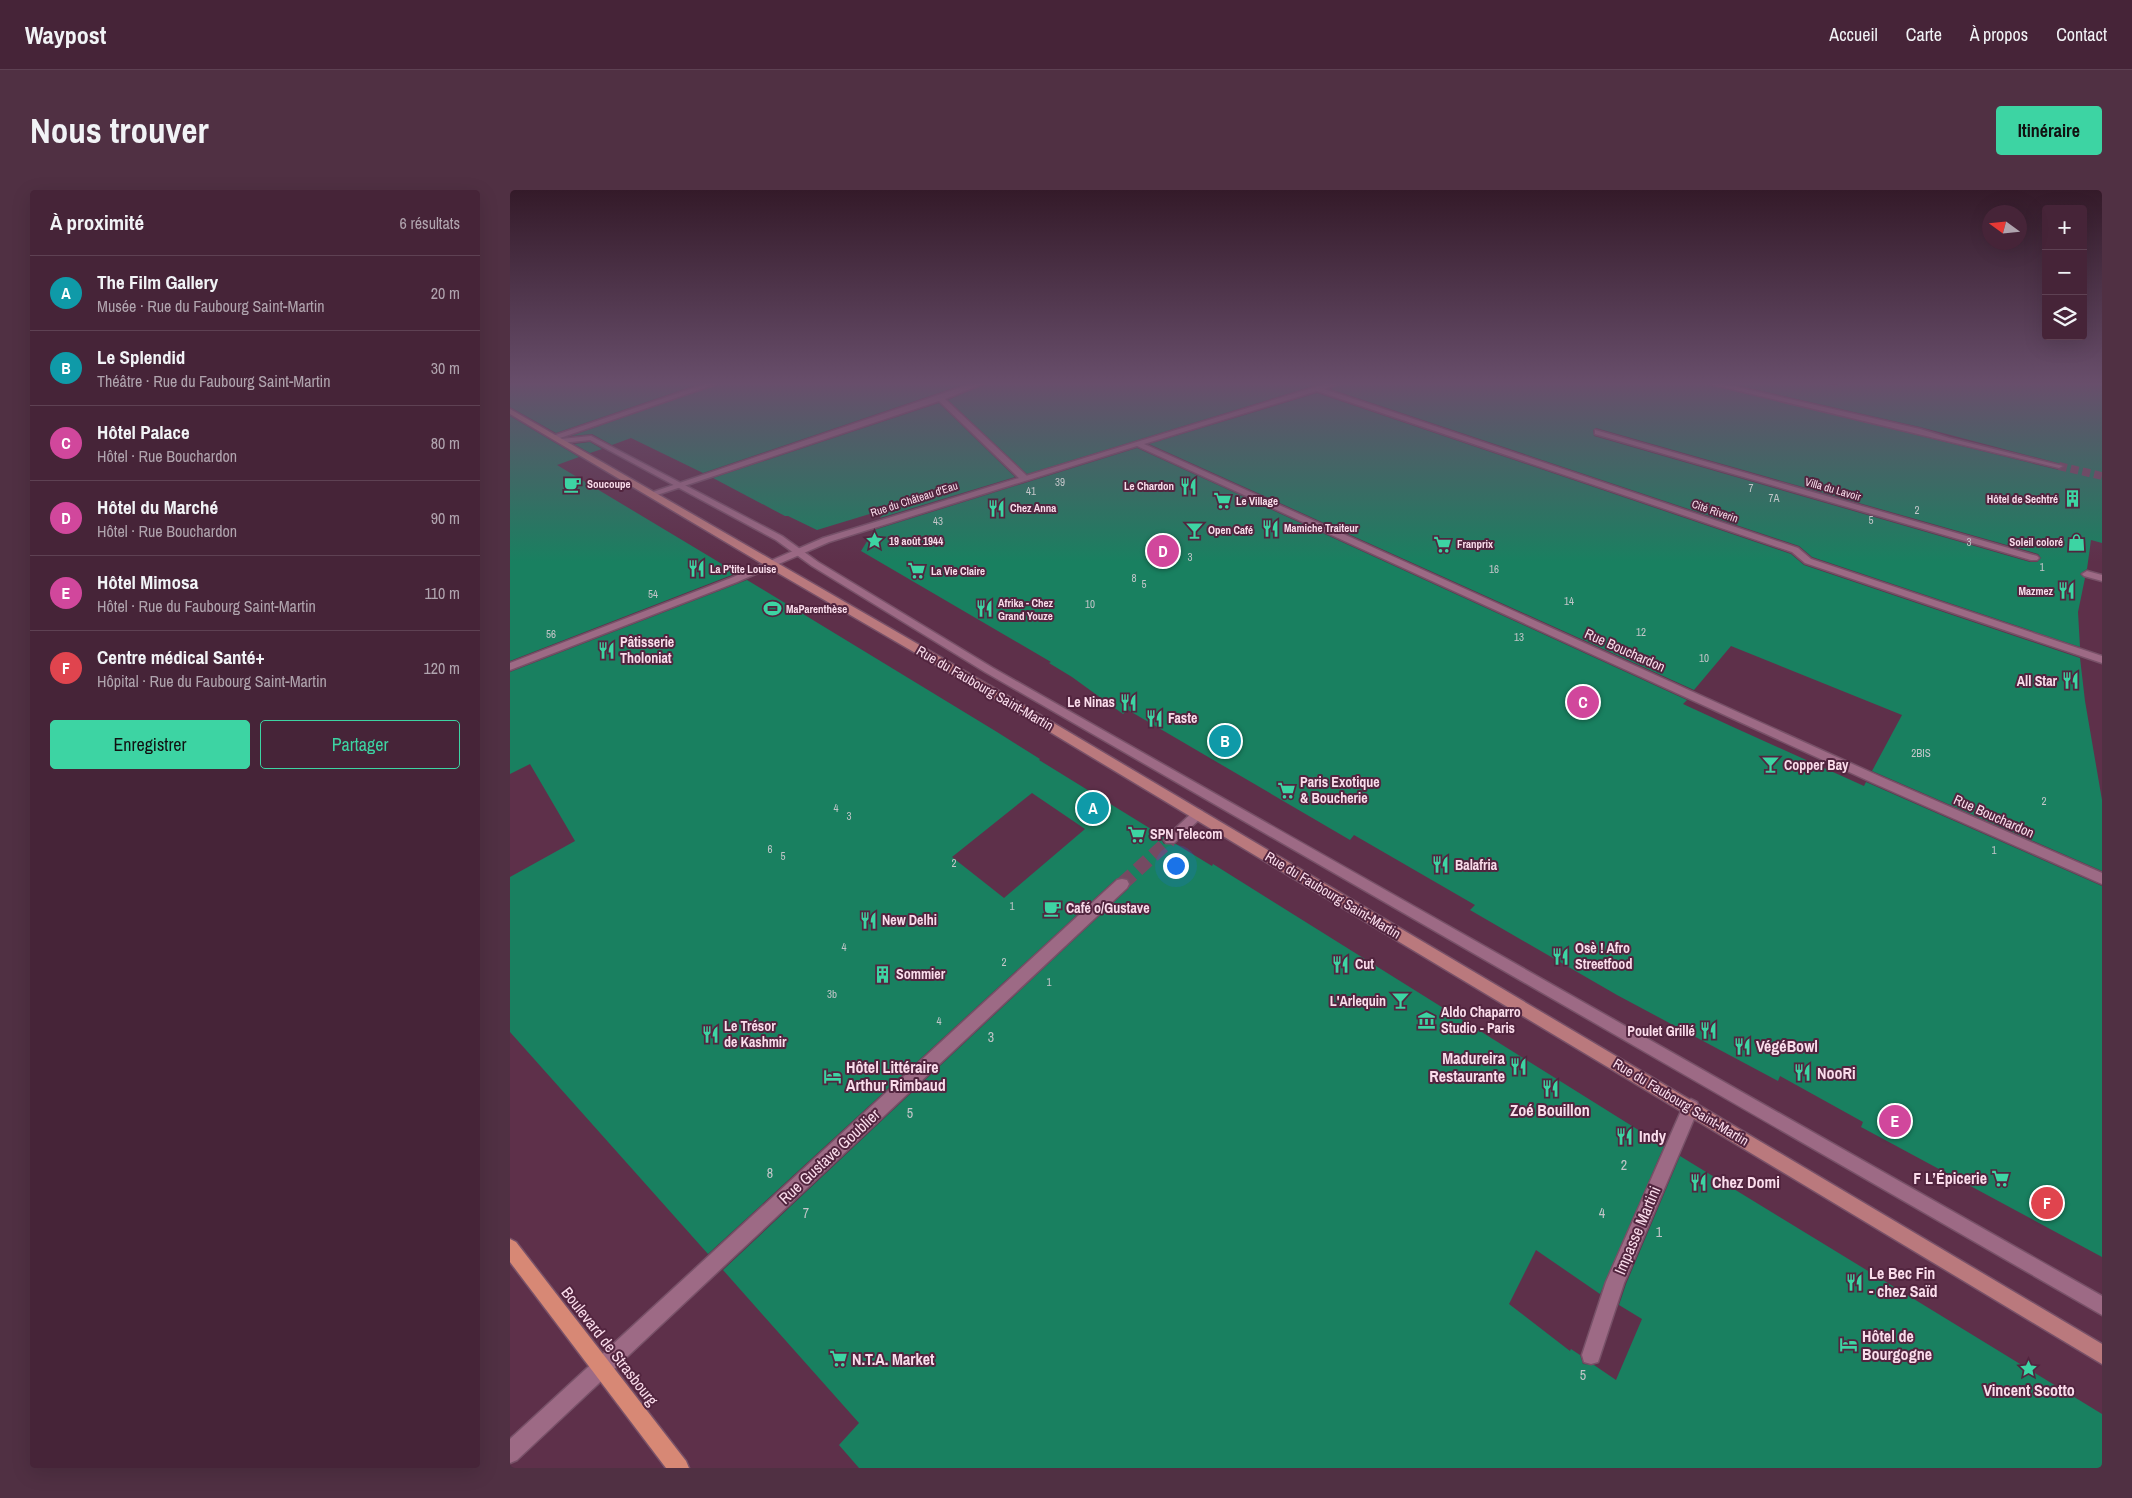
<!DOCTYPE html>
<html lang="fr">
<head>
<meta charset="utf-8">
<style>
	body { margin:0; font-family:"Archivo Narrow",sans-serif; background:#503043; color:#f1f3f6 }
	.controls { position:absolute; right:15px; top:15px; display:grid; overflow:hidden; border-radius:5px; box-shadow:0 5px 20px #0002 }
	.controls button { width:45px; height:45px; display:grid; place-items:center; padding:0; border:0; border-bottom:1px solid #5e4153; background:#462438; color:#f1f3f6; font:25px sans-serif }
	.compass { position:absolute; left:1472px; top:15px; width:45px; height:45px; border-radius:50%; background:#462438; box-shadow:0 5px 20px #0002; rotate:285deg }
	.you { position:absolute; left:665px; top:675px; width:18px; height:18px; margin:-12px; border:4px solid #fff; border-radius:50%; background:#1a73e8; box-shadow:0 0 0 8px #1a73e833 }
	.badge { display:grid; place-items:center; width:32px; height:32px; border-radius:50%; background:#3dd4a3; color:#fff; font-size:16px; font-weight:700 }
	.pin { position:absolute; translate:-50% -50%; border:2px solid #fff; box-shadow:0 1px 5px #0006 }
	.list { margin:0; padding:0; list-style:none }
	h2 { display:flex; justify-content:space-between; align-items:center; height:65px; margin:0; padding:0 20px; font-size:21px }
	h2 small { font-size:16px; font-weight:400; color:#b0a4ae }
	.list li { display:grid; grid-template-columns:32px 1fr auto; gap:15px; align-items:center; box-sizing:border-box; height:75px; padding:0 20px; border-top:1px solid #5e4153 }
	.list b { display:block; font-size:19px; white-space:nowrap }
	.list p { margin:0; font-size:16px; white-space:nowrap; color:#b0a4ae }
	.list em { font-size:16px; font-style:normal; color:#b0a4ae }
	.actions { display:flex; gap:10px; padding:15px 20px }
	.actions a { flex:1; padding:11px 0; border:1px solid #3dd4a3; border-radius:5px; text-align:center; font-size:18px; color:#3dd4a3 }
	.actions .main { background:#3dd4a3; color:#111 }
	.icon { flex:none; width:28px; height:28px; fill:none; stroke:currentColor; stroke-width:2; stroke-linecap:round; stroke-linejoin:round }
	.map { position:relative; flex:none; width:1592px; height:1278px; overflow:hidden; border-radius:5px }
	header { display:flex; align-items:center; gap:30px; box-sizing:border-box; height:70px; padding:0 25px; background:#462438; border-bottom:1px solid #5e4153 }
	header strong { font-size:24px }
	nav { display:flex; gap:28px; margin-inline-start:auto; font-size:18px }
	.intro { display:flex; align-items:center; justify-content:space-between; box-sizing:border-box; height:120px; padding:0 30px }
	h1 { margin:0; font-size:35px }
	.button { padding:12px 22px; border-radius:5px; background:#3dd4a3; color:#111; font-size:18px; font-weight:700 }
	main { display:flex; gap:30px; padding:0 30px }
	aside { flex:1; background:#462438; border-radius:5px; box-shadow:0 5px 20px #0002 }
	.map>svg:first-child { display:block }
	.building { fill:#198060; fill-rule:evenodd }
	.lines { fill:none; stroke-linecap:round; stroke-linejoin:round }
	.pedestrian-tunnel { stroke:#754a62; stroke-width:14; stroke-dasharray:14 7; stroke-linecap:butt }
	.minor-tunnel { stroke:#754a62; stroke-width:8; stroke-dasharray:8 4; stroke-linecap:butt }
	.service-casing { stroke:#785168; stroke-width:3 }
	.pedestrian-casing { stroke:#785168; stroke-width:3 }
	.minor-casing { stroke:#785168; stroke-width:3 }
	.secondary-casing { stroke:#785168; stroke-width:3 }
	.primary-casing { stroke:#785168; stroke-width:3 }
	.service { fill:#9d6a85; fill-rule:evenodd }
	.pedestrian { fill:#9d6a85; fill-rule:evenodd }
	.minor { fill:#9d6a85; fill-rule:evenodd }
	.secondary { fill:#ba797d; fill-rule:evenodd }
	.primary { fill:#d78875; fill-rule:evenodd }
	.labels { text-anchor:middle; stroke-width:4; stroke-linejoin:round; paint-order:stroke }
	.number-label { font-size:11px; fill:#c2c5c8 }
	.far-poi-label { font-size:11px; font-weight:bold; fill:#fadceb; stroke:#52253f; text-anchor:start }
	.far-street-label { font-size:11px; fill:#fadceb; stroke:#52253f }
	.poi-label { font-size:14px; font-weight:bold; fill:#fadceb; stroke:#52253f; text-anchor:start }
	.street-label { font-size:14px; fill:#fadceb; stroke:#52253f }
	.near-number-label { font-size:14px; fill:#c2c5c8 }
	.near-poi-label { font-size:16px; font-weight:bold; fill:#fadceb; stroke:#52253f; text-anchor:start }
	.near-street-label { font-size:16px; fill:#fadceb; stroke:#52253f }
</style>
</head>
<body>
<header>
<strong>Waypost</strong>
<nav><a>Accueil</a><a>Carte</a><a>À propos</a><a>Contact</a></nav>
</header>
<div class="intro"><h1>Nous trouver</h1><a class="button">Itinéraire</a></div>
<main>
<aside>
<h2>À proximité<small>6 résultats</small></h2>
<ul class="list">
<li><span class="badge" style="background:#0f9aa8">A</span><div><b>The Film Gallery</b><p>Musée · Rue du Faubourg Saint-Martin</p></div><em>20 m</em></li>
<li><span class="badge" style="background:#0f9aa8">B</span><div><b>Le Splendid</b><p>Théâtre · Rue du Faubourg Saint-Martin</p></div><em>30 m</em></li>
<li><span class="badge" style="background:#d1479c">C</span><div><b>Hôtel Palace</b><p>Hôtel · Rue Bouchardon</p></div><em>80 m</em></li>
<li><span class="badge" style="background:#d1479c">D</span><div><b>Hôtel du Marché</b><p>Hôtel · Rue Bouchardon</p></div><em>90 m</em></li>
<li><span class="badge" style="background:#d1479c">E</span><div><b>Hôtel Mimosa</b><p>Hôtel · Rue du Faubourg Saint-Martin</p></div><em>110 m</em></li>
<li><span class="badge" style="background:#e0444e">F</span><div><b>Centre médical Santé+</b><p>Hôpital · Rue du Faubourg Saint-Martin</p></div><em>120 m</em></li>
</ul>
<div class="actions"><a class="main">Enregistrer</a><a>Partager</a></div>
</aside>
<div class="map">
<svg width="1592" height="1278" viewBox="0 0 1592 1278">
	<rect width="100%" height="100%" fill="#5e304a"/>
	<g class="building">
		<polygon points="0,193 192,193 46,243 0,217"/>
		<polygon points="211,193 458,193 193,283 121,248 102,255 82,244 61,246"/>
		<polygon points="477,193 813,193 517,284 438,210"/>
		<path d="M832,193H1194L1549,280L1554,278L1555,275L1410,237L1217,193H1312L1327,196L1329,193H1592V353L1581,350L1577,379L1570,384L1575,388L1568,422L1570,457L1302,367L1289,356L820,199ZM1086,238L1528,364L1531,368L1527,372H1520L1084,246L1083,240Z"/>
		<polygon points="807,203 1281,364 1294,375 1570,468 1575,511 1592,610 1592,681 1362,581 1392,525 1221,456 1184,500 639,254"/>
		<polygon points="429,213 505,287 370,328 376,319 307,340 278,326 275,326 203,288"/>
		<polygon points="0,226 69,267 47,275 227,383 0,471"/>
		<polygon points="80,252 92,259 80,263 64,254"/>
		<polygon points="627,258 1177,510 1173,514 1223,537 1354,596 1356,592 1592,696 1592,1067 1351,937 1353,932 1270,886 1268,891 1107,805 960,720 965,715 844,645 840,650 618,520 613,524 562,487 539,473 541,472 351,361 364,340"/>
		<path d="M237,390L487,542L530,569L529,570L654,647L652,651L654,654H666L702,676L703,674L1154,956L1090,1104L1026,1060L999,1114L1060,1161L1061,1159L1070,1165L1073,1174L1084,1175L1106,1190L1132,1129L1109,1115L1116,1094L1170,966L1592,1224V1278H349L329,1255L349,1233L213,1080L618,699L621,693L617,688L606,689L198,1064L0,842V687L65,651L20,574L0,584V482ZM522,603L575,639L494,708L442,667Z"/>
	</g>
	<g class="lines">
		<polyline class="pedestrian-tunnel" points="612,694 660,650"/>
		<polyline class="minor-tunnel" points="1549,276 1592,286"/>
		<defs>
			<g id="service">
				<polygon points="1085,240 1527,366 1529,368 1527,370 1521,370 1085,244"/>
				<polygon points="81,246 272,346 308,372 483,478 1592,1106 1592,1125 475,482 302,376 266,350 80,250 51,253 47,251 51,249"/>
				<polygon points="1577,381 1592,385 1592,391 1574,386 1572,384"/>
				<polygon points="1181,909 1187,912 1189,917 1114,1093 1088,1172 1081,1174 1074,1172 1072,1165 1096,1092 1175,912"/>
			</g>
			<g id="pedestrian">
				<polygon points="464,193 475,193 435,209 517,286 517,290 511,290 429,211 144,306 137,304"/>
				<polygon points="688,619 692,621 694,624 692,627 664,653 656,653 654,650 656,647 684,621"/>
				<polygon points="612,689 617,690 619,694 617,698 7,1270 0,1273 0,1249 607,690"/>
			</g>
			<g id="minor">
				<polygon points="198,193 209,193 47,249 40,247"/>
				<polygon points="819,193 830,193 814,199 1288,358 1301,369 1592,466 1592,473 1295,373 1282,362 807,201 634,254 1369,586 1592,683 1592,694 1361,592 627,256 319,352 227,392 0,480 0,473 221,388 313,348"/>
				<polygon points="1196,193 1209,193 1410,239 1439,248 1553,276 1549,278"/>
			</g>
			<polygon id="secondary" points="0,219 503,509 1592,1154 1592,1174 495,515 256,376 0,224"/>
			<polygon id="primary" points="0,1049 6,1052 176,1271 179,1278 156,1278 0,1072"/>
		</defs>
		<use href="#service" class="service-casing"/>
		<use href="#pedestrian" class="pedestrian-casing"/>
		<use href="#minor" class="minor-casing"/>
		<use href="#secondary" class="secondary-casing"/>
		<use href="#primary" class="primary-casing"/>
		<use href="#service" class="service"/>
		<use href="#pedestrian" class="pedestrian"/>
		<use href="#minor" class="minor"/>
		<use href="#secondary" class="secondary"/>
		<use href="#primary" class="primary"/>
	</g>
	<linearGradient id="sky" x2="0" y2="1"><stop stop-color="#341a29"/><stop offset="0.52" stop-color="#684e6b"/><stop offset="1" stop-color="#684e6b" stop-opacity="0"/></linearGradient>
	<rect width="1592" height="372" fill="url(#sky)"/>
	<defs>
		<symbol id="cafe-bare" viewBox="-9 -9 18 18"><path d="M-5.5-4.5H6V0H3Q3 3.5 0 3.5H-2.5Q-5.5 3.5-5.5 0ZM3-3.2v2h1.7v-2ZM-6 4.5H4V6H-6Z" fill="#3dd4a3" stroke="#52253f" stroke-width="2.5" paint-order="stroke"/></symbol>
		<symbol id="restaurant-bare" viewBox="-9 -9 18 18"><path d="M-5-6h1v4h1v-4h1v4h1v-4h1v5L-1.5 .5V6h-2V.5L-5-1ZM5-6V6H3V1.5H1.5Q1.5-4 5-6Z" fill="#3dd4a3" stroke="#52253f" stroke-width="2.5" paint-order="stroke"/></symbol>
		<symbol id="building-bare" viewBox="-9 -9 18 18"><path d="M-4-6H4V6H1V3H-1V6H-4ZM-2.5-4.3h1.7v1.8h-1.7ZM.8-4.3h1.7v1.8H.8ZM-2.5-1h1.7V.8h-1.7ZM.8-1h1.7V.8H.8Z" fill="#3dd4a3" stroke="#52253f" stroke-width="2.5" paint-order="stroke"/></symbol>
		<symbol id="supermarket-bare" viewBox="-9 -9 18 18"><path d="M-6-5.5h2.5l.6 2H6L4.5 2H-2.5L-4.4-4H-6ZM-1.5 3.2a1.3 1.3 0 1 0 .1 0ZM3 3.2a1.3 1.3 0 1 0 .1 0Z" fill="#3dd4a3" stroke="#52253f" stroke-width="2.5" paint-order="stroke"/></symbol>
		<symbol id="bar-bare" viewBox="-9 -9 18 18"><path d="M-6-5H6L.8 .8V4.5H3.5V6h-7V4.5H-.8V.8Z" fill="#3dd4a3" stroke="#52253f" stroke-width="2.5" paint-order="stroke"/></symbol>
		<symbol id="sight-bare" viewBox="-9 -9 18 18"><path d="M0-6L1.8-2.2L6-1.7L2.9 1.2L3.7 5.4L0 3.3L-3.7 5.4L-2.9 1.2L-6-1.7L-1.8-2.2Z" fill="#3dd4a3" stroke="#52253f" stroke-width="2.5" paint-order="stroke"/></symbol>
		<symbol id="shop-bare" viewBox="-9 -9 18 18"><path d="M-5-2.5h2.3a2.7 3.5 0 0 1 5.4 0H5L5.5 6h-11ZM-1.5-2.5h3a1.5 2.3 0 0 0-3 0Z" fill="#3dd4a3" stroke="#52253f" stroke-width="2.5" paint-order="stroke"/></symbol>
		<symbol id="stadium-bare" viewBox="-9 -9 18 18"><path d="M0-5a6.5 5 0 1 0 0 10a6.5 5 0 1 0 0-10ZM-3.5-1.8h7v3.6h-7Z" fill="#3dd4a3" stroke="#52253f" stroke-width="2.5" paint-order="stroke"/></symbol>
		<symbol id="museum-bare" viewBox="-9 -9 18 18"><path d="M0-6L6-3V-2H-6V-3ZM-5-1h2V3h-2ZM-1-1h2V3h-2ZM3-1h2V3H3ZM-6 4H6V6H-6Z" fill="#3dd4a3" stroke="#52253f" stroke-width="2.5" paint-order="stroke"/></symbol>
		<symbol id="hotel-bare" viewBox="-9 -9 18 18"><path d="M-6-4.5h1.5V1H6V5H4.5V3h-9V5H-6ZM-4 0a1.8 1.8 0 1 1 3.6 0ZM.5 0V-2.5h3Q6-2.5 6 0Z" fill="#3dd4a3" stroke="#52253f" stroke-width="2.5" paint-order="stroke"/></symbol>
	</defs>
	<g fill-rule="evenodd">
		<use href="#cafe-bare" x="50" y="282" width="25" height="25"/>
		<use href="#restaurant-bare" x="666" y="284" width="25" height="25"/>
		<use href="#building-bare" x="1550" y="296" width="25" height="25"/>
		<use href="#supermarket-bare" x="700" y="298" width="25" height="25"/>
		<use href="#restaurant-bare" x="474" y="306" width="25" height="25"/>
		<use href="#restaurant-bare" x="748" y="326" width="25" height="25"/>
		<use href="#bar-bare" x="672" y="328" width="25" height="25"/>
		<use href="#sight-bare" x="352" y="338" width="25" height="25"/>
		<use href="#shop-bare" x="1554" y="340" width="25" height="25"/>
		<use href="#supermarket-bare" x="920" y="342" width="25" height="25"/>
		<use href="#restaurant-bare" x="174" y="366" width="25" height="25"/>
		<use href="#supermarket-bare" x="394" y="368" width="25" height="25"/>
		<use href="#restaurant-bare" x="1544" y="388" width="25" height="25"/>
		<use href="#stadium-bare" x="250" y="406" width="25" height="25"/>
		<use href="#restaurant-bare" x="462" y="406" width="25" height="25"/>
		<use href="#restaurant-bare" x="84" y="448" width="25" height="25"/>
		<use href="#restaurant-bare" x="1548" y="478" width="25" height="25"/>
		<use href="#restaurant-bare" x="606" y="500" width="25" height="25"/>
		<use href="#restaurant-bare" x="632" y="516" width="25" height="25"/>
		<use href="#bar-bare" x="1248" y="562" width="25" height="25"/>
		<use href="#supermarket-bare" x="764" y="588" width="25" height="25"/>
		<use href="#supermarket-bare" x="614" y="632" width="25" height="25"/>
		<use href="#restaurant-bare" x="918" y="662" width="25" height="25"/>
		<use href="#cafe-bare" x="530" y="706" width="25" height="25"/>
		<use href="#restaurant-bare" x="346" y="718" width="25" height="25"/>
		<use href="#restaurant-bare" x="1038" y="754" width="25" height="25"/>
		<use href="#restaurant-bare" x="818" y="762" width="25" height="25"/>
		<use href="#building-bare" x="360" y="772" width="25" height="25"/>
		<use href="#bar-bare" x="878" y="798" width="25" height="25"/>
		<use href="#museum-bare" x="904" y="818" width="25" height="25"/>
		<use href="#restaurant-bare" x="1186" y="828" width="25" height="25"/>
		<use href="#restaurant-bare" x="188" y="832" width="25" height="25"/>
		<use href="#restaurant-bare" x="1220" y="844" width="25" height="25"/>
		<use href="#restaurant-bare" x="996" y="864" width="25" height="25"/>
		<use href="#restaurant-bare" x="1280" y="870" width="25" height="25"/>
		<use href="#hotel-bare" x="310" y="874" width="25" height="25"/>
		<use href="#restaurant-bare" x="1028" y="886" width="25" height="25"/>
		<use href="#restaurant-bare" x="1102" y="934" width="25" height="25"/>
		<use href="#supermarket-bare" x="1478" y="976" width="25" height="25"/>
		<use href="#restaurant-bare" x="1176" y="980" width="25" height="25"/>
		<use href="#restaurant-bare" x="1332" y="1080" width="25" height="25"/>
		<use href="#hotel-bare" x="1326" y="1142" width="25" height="25"/>
		<use href="#supermarket-bare" x="316" y="1156" width="25" height="25"/>
		<use href="#sight-bare" x="1506" y="1166" width="25" height="25"/>
	</g>
	<g class="labels">
		<g class="number-label">
			<text x="550" y="296">39</text>
			<text x="1241" y="302">7</text>
			<text x="521" y="305">41</text>
			<text x="1264" y="312">7A</text>
			<text x="1407" y="324">2</text>
			<text x="1361" y="334">5</text>
			<text x="428" y="335">43</text>
			<text x="1459" y="356">3</text>
			<text x="680" y="371">3</text>
			<text x="1532" y="381">1</text>
			<text x="984" y="383">16</text>
			<text x="624" y="392">8</text>
			<text x="634" y="398">5</text>
			<text x="143" y="408">54</text>
			<text x="1059" y="415">14</text>
			<text x="580" y="418">10</text>
			<text x="1131" y="446">12</text>
			<text x="41" y="448">56</text>
			<text x="1009" y="451">13</text>
			<text x="1194" y="472">10</text>
			<text x="1411" y="567">2BIS</text>
			<text x="1534" y="615">2</text>
			<text x="326" y="622">4</text>
			<text x="339" y="630">3</text>
			<text x="260" y="663">6</text>
			<text x="1484" y="664">1</text>
			<text x="273" y="670">5</text>
			<text x="444" y="677">2</text>
			<text x="502" y="720">1</text>
			<text x="334" y="761">4</text>
			<text x="494" y="776">2</text>
			<text x="539" y="796">1</text>
			<text x="322" y="808">3b</text>
			<text x="429" y="835">4</text>
		</g>
		<g class="far-poi-label">
			<text x="77" y="298">Soucoupe</text>
			<text x="664" y="300" text-anchor="end">Le Chardon</text>
			<text x="1548" y="313" text-anchor="end">Hôtel de Sechtré</text>
			<text x="726" y="315">Le Village</text>
			<text x="500" y="322">Chez Anna</text>
			<text x="774" y="342">Mamiche Traiteur</text>
			<text x="698" y="344">Open Café</text>
			<text x="379" y="355">19 août 1944</text>
			<text x="1553" y="356" text-anchor="end">Soleil coloré</text>
			<text x="947" y="358">Franprix</text>
			<text x="200" y="383">La P'tite Louise</text>
			<text x="421" y="385">La Vie Claire</text>
			<text x="1543" y="405" text-anchor="end">Mazmez</text>
			<text x="488" y="417">Afrika - Chez<tspan x="488" dy="13">Grand Youze</tspan></text>
			<text x="276" y="423">MaParenthèse</text>
		</g>
		<g class="far-street-label">
			<text transform="translate(1323 299) rotate(16)" y="4">Villa du Lavoir</text>
			<text transform="translate(404 309) rotate(-18)" y="4">Rue du Château d'Eau</text>
			<text transform="translate(1205 321) rotate(19)" y="4">Cité Riverin</text>
		</g>
		<g class="poi-label">
			<text x="110" y="457">Pâtisserie<tspan x="110" dy="16">Tholoniat</tspan></text>
			<text x="1547" y="496" text-anchor="end">All Star</text>
			<text x="605" y="517" text-anchor="end">Le Ninas</text>
			<text x="658" y="533">Faste</text>
			<text x="1274" y="580">Copper Bay</text>
			<text x="790" y="597">Paris Exotique<tspan x="790" dy="16">&amp; Boucherie</tspan></text>
			<text x="640" y="649">SPN Telecom</text>
			<text x="945" y="680">Balafria</text>
			<text x="556" y="723">Café o/Gustave</text>
			<text x="372" y="735">New Delhi</text>
			<text x="1065" y="763">Osè ! Afro<tspan x="1065" dy="16">Streetfood</tspan></text>
			<text x="845" y="779">Cut</text>
			<text x="386" y="789">Sommier</text>
			<text x="876" y="816" text-anchor="end">L'Arlequin</text>
			<text x="931" y="827">Aldo Chaparro<tspan x="931" dy="16">Studio - Paris</tspan></text>
			<text x="214" y="841">Le Trésor<tspan x="214" dy="16">de Kashmir</tspan></text>
			<text x="1185" y="846" text-anchor="end">Poulet Grillé</text>
		</g>
		<g class="street-label">
			<text transform="translate(1115 460) rotate(24)" y="5">Rue Bouchardon</text>
			<text transform="translate(475 498) rotate(30)" y="5">Rue du Faubourg Saint-Martin</text>
			<text transform="translate(1484 626) rotate(24)" y="5">Rue Bouchardon</text>
			<text transform="translate(823 705) rotate(31)" y="5">Rue du Faubourg Saint-Martin</text>
			<text transform="translate(1171 912) rotate(31)" y="5">Rue du Faubourg Saint-Martin</text>
		</g>
		<g class="near-number-label">
			<text x="481" y="852">3</text>
			<text x="400" y="928">5</text>
			<text x="1114" y="980">2</text>
			<text x="260" y="988">8</text>
			<text x="296" y="1028">7</text>
			<text x="1092" y="1028">4</text>
			<text x="1149" y="1047">1</text>
			<text x="1073" y="1190">5</text>
		</g>
		<g class="near-poi-label">
			<text x="1246" y="862">VégéBowl</text>
			<text x="995" y="874" text-anchor="end">Madureira<tspan x="995" dy="18">Restaurante</tspan></text>
			<text x="336" y="883">Hôtel Littéraire<tspan x="336" dy="18">Arthur Rimbaud</tspan></text>
			<text x="1307" y="889">NooRi</text>
			<text x="1040" y="926" text-anchor="middle">Zoé Bouillon</text>
			<text x="1129" y="952">Indy</text>
			<text x="1477" y="994" text-anchor="end">F L’Épicerie</text>
			<text x="1202" y="998">Chez Domi</text>
			<text x="1359" y="1089">Le Bec Fin<tspan x="1359" dy="18">- chez Saïd</tspan></text>
			<text x="1352" y="1152">Hôtel de<tspan x="1352" dy="18">Bourgogne</tspan></text>
			<text x="342" y="1175">N.T.A. Market</text>
			<text x="1519" y="1206" text-anchor="middle">Vincent Scotto</text>
		</g>
		<g class="near-street-label">
			<text transform="translate(319 966) rotate(-43)" y="6">Rue Gustave Goublier</text>
			<text transform="translate(1127 1040) rotate(-67)" y="6">Impasse Martini</text>
			<text transform="translate(100 1156) rotate(52)" y="6">Boulevard de Strasbourg</text>
		</g>
	</g>
</svg>
<div class="controls">
<button>+</button>
<button>−</button>
<button><svg class="icon" aria-label="layers" viewBox="0 0 24 24"><path d="M12 4l9 5-9 5-9-5zM3 14l9 5 9-5"/></svg></button>
</div>
<svg class="compass" viewBox="-18 -18 36 36"><path d="M0-13l5 13h-10z" fill="#e53935"/><path d="M0 13l5-13h-10z" fill="#b0a4ae"/></svg>
<div class="you"></div>
<div class="pin badge" style="left:583px;top:618px;background:#0f9aa8">A</div>
<div class="pin badge" style="left:715px;top:551px;background:#0f9aa8">B</div>
<div class="pin badge" style="left:1073px;top:512px;background:#d1479c">C</div>
<div class="pin badge" style="left:653px;top:361px;background:#d1479c">D</div>
<div class="pin badge" style="left:1385px;top:931px;background:#d1479c">E</div>
<div class="pin badge" style="left:1537px;top:1013px;background:#e0444e">F</div>
</div>
</main>
</body>
</html>
